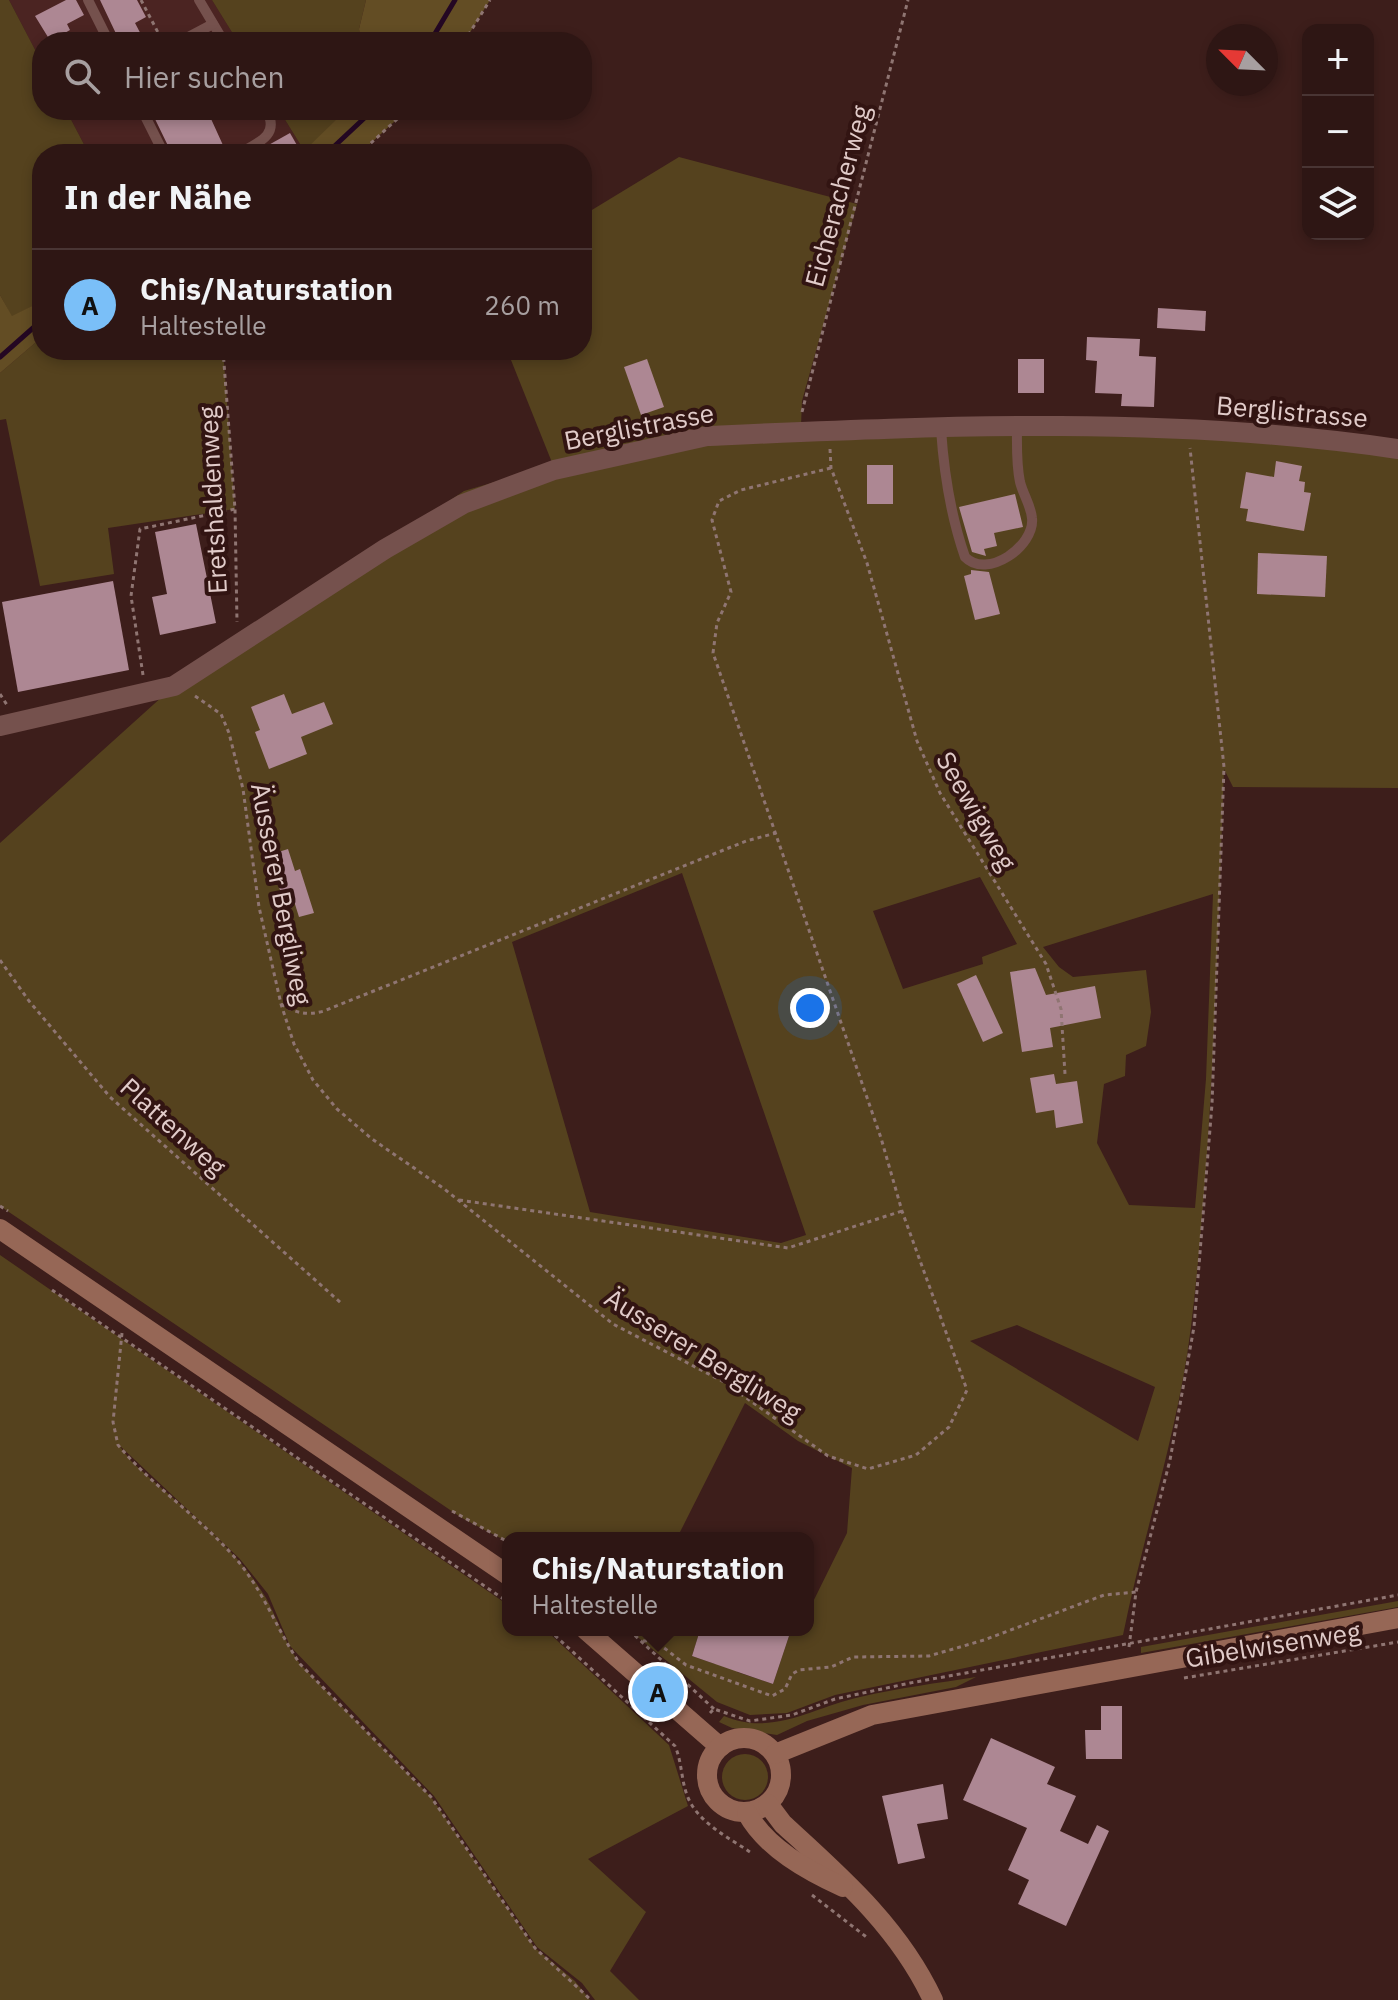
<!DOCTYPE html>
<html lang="de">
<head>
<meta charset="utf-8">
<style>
	body { margin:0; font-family:"IBM Plex Sans",sans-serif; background:#3a2322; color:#f1f3f6 }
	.controls { position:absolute; right:24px; top:24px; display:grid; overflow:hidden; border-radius:16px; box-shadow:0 4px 12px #0003 }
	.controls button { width:72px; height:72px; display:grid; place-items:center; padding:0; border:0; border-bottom:2px solid #493534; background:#2e1614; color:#f1f3f6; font:40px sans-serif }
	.compass { position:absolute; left:1206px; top:24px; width:72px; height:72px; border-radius:50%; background:#2e1614; box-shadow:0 4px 12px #0003; rotate:294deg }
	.you { position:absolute; left:810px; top:1008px; width:28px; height:28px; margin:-20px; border:6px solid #fff; border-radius:50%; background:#1a73e8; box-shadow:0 0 0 12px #1a73e833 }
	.badge { display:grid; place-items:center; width:52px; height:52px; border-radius:50%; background:#7abff8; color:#111; font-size:26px; font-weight:700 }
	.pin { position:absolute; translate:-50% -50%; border:4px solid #fff; box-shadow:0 2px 8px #0006 }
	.popup { position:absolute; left:502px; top:1532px; width:312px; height:104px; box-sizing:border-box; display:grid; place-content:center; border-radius:16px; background:#2e1614; filter:drop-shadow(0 2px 6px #0005); font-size:26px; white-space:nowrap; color:#a79fa0 }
	.popup b { font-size:30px; color:#f1f3f6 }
	.popup::after { content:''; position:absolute; left:50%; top:100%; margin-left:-16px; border:16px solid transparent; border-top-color:#2e1614 }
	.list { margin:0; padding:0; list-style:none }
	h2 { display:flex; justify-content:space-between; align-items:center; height:104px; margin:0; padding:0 32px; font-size:34px }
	h2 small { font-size:26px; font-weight:400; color:#a79fa0 }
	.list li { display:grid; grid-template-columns:52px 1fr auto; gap:24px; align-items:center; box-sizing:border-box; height:112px; padding:0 32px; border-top:2px solid #493534 }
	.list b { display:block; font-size:30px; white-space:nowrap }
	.list p { margin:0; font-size:26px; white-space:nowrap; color:#a79fa0 }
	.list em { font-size:26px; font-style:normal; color:#a79fa0 }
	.icon { flex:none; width:44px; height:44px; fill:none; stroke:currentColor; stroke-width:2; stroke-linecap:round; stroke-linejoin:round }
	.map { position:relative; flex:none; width:1398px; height:2000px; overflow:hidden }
	.search { position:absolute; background:#2e1614; box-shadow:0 4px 12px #0003; left:32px; top:32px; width:560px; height:88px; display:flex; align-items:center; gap:20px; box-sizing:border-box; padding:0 28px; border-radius:32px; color:#a79fa0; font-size:30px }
	.panel { position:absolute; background:#2e1614; box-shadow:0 4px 12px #0003; left:32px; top:144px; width:560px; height:216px; border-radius:32px }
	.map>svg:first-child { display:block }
	.built { fill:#4b2422 }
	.green { fill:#55421e; fill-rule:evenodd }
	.forest { fill:#634d24 }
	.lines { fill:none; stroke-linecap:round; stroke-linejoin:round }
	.stream { stroke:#240723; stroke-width:5 }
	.building { fill:#ad8793 }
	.path { stroke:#8f7572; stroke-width:3; stroke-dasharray:4 4; stroke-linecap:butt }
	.lane { stroke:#75514d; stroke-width:10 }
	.street { stroke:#75514d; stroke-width:20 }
	.secondary { stroke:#966756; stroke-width:20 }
	.labels { text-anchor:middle; stroke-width:8; stroke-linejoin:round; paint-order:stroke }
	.street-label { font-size:26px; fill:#e1cbc9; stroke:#321412 }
</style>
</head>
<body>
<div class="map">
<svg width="1398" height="2000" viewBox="0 0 1398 2000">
	<rect width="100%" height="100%" fill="#3d1e1b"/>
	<g class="built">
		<polygon points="9,0 212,0 238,42 42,42 42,63"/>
		<polygon points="66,110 279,110 305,152 89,154"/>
	</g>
	<g class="green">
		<polygon points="0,0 9,0 42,63 42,110 66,110 89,154 42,154 42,301 12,317 0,295"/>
		<polygon points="212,0 366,0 359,29 361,42 238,42"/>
		<polygon points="279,110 346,110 305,152"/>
		<path d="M679,157L857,204L802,401L801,426H1191L1398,450V788L1233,787L1224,769C1217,955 1213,1142 1191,1327C1178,1432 1144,1532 1123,1635L835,1695L787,1713L750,1715L717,1702L629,1630H700L692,1656L715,1664L751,1630L737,1672L773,1684L791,1630H808V1612L847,1533L852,1468L798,1441L745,1403L677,1538H508V1542L462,1518L0,1206V843L174,686L464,491L553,465L507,350H582V216ZM682,873L806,1235L781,1243L590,1212L512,942ZM980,877L1017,944L982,957L983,964L903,989L873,911ZM1213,894L1206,1079L1195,1208L1129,1205L1097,1143L1104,1084L1125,1076L1126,1055L1146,1046L1151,1012L1146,970L1073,977L1059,967L1043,947ZM1017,1325L1155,1387L1138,1441L970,1341Z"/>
		<polygon points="42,337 42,350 223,350 235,509 108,528 114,574 40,586 6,419 0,420 0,373"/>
		<path d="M0,1255L508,1605V1630L549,1633L669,1745L688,1806L588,1859L646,1912L610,1971L639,2000H595L582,1983L537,1947L434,1796L290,1646L268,1594L239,1558L118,1444L131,1461C176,1503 234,1544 266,1598C278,1620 285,1643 300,1664L431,1797L535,1948L575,1981L590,2000H0Z"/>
		<polygon points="1398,1601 1398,1607 1141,1653 1141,1647"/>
		<path d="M976,1677L956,1687L863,1705L807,1721L777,1735L732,1728L719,1722L724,1716C772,1737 814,1707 860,1697C898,1688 938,1683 976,1677Z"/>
		<circle cx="745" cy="1777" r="23"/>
	</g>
	<g class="forest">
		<polygon points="366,0 490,0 464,42 361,42 359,29"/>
		<polygon points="346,110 407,110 359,154 301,154"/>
		<polygon points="0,295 12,316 42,301 42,337 0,373"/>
	</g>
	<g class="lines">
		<g class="stream">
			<polyline points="430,42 455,0"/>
			<polyline points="326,154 373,110"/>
			<polyline points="0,357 42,320"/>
		</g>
	</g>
	<g class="building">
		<polygon points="66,0 76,0 84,15 67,24 70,30 63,34 67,42 51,42 35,16"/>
		<polygon points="100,0 137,0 146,17 135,23 145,42 120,42"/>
		<polygon points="168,110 207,110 227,154 172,154 155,119 173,120"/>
		<polygon points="290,133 302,154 255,154 265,147"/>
		<polygon points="1158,308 1206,311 1205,331 1157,328"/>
		<polygon points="1087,337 1140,339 1139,356 1156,357 1154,407 1121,406 1122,394 1095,393 1097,361 1086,360"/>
		<polygon points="647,359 664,407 641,415 624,367"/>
		<rect x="1018" y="359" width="26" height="34"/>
		<polygon points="1276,461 1302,466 1299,481 1305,482 1304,492 1311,493 1304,531 1246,521 1248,509 1240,508 1246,472 1274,477"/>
		<rect x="867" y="465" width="26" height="39"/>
		<polygon points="1015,494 1023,527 994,533 997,546 984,549 986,556 972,552 959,507"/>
		<polygon points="196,524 216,623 160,635 152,597 167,594 155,532"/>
		<polygon points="1258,553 1327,556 1325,597 1257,594"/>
		<polygon points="971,570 989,572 1000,614 975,620 964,576 971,574"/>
		<polygon points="113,581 129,670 18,692 2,602"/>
		<polygon points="284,694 292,714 324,702 333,724 301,737 307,754 269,769 255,732 260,730 251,707"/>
		<polygon points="288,849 295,871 300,869 314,913 299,917 294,901 284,903 275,874 278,873 272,854"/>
		<polygon points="1035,968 1046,995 1095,986 1101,1018 1050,1028 1053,1047 1022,1052 1010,972"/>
		<polygon points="976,975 1003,1033 983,1042 957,984"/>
		<polygon points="1054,1074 1056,1084 1077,1081 1083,1123 1056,1128 1054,1110 1036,1113 1030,1078"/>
		<polygon points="700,1630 791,1630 773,1684 692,1656"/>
		<polygon points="1101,1706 1122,1706 1122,1759 1086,1759 1085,1730 1101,1730"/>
		<polygon points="991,1738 1055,1767 1047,1784 1076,1796 1060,1831 1088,1844 1097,1825 1109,1831 1066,1926 1018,1904 1029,1880 1008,1870 1027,1828 963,1800"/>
		<polygon points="943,1784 948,1819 917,1824 925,1858 898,1864 882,1796"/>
	</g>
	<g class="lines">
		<g class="path">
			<polyline points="141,0 163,42"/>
			<polyline points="464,42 490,0"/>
			<polyline points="359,154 407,110"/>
			<polyline points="223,350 235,509 237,622"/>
			<polyline points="802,412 908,0"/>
			<polyline points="830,449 831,468 867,563 917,741 940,793 1046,964 1061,1009 1065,1074"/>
			<polyline points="143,675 131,596 140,529 235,509"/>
			<polyline points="0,694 7,705"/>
			<polyline points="195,696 221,714 229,733 243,789 259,907 281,1004 294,1044 313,1080 337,1109 372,1139 443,1188 613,1324 724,1382 828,1456 868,1469 916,1455 949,1427 967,1390 902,1211 881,1138 713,653 717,623 731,592 712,520 719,501 741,490 831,468"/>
			<polyline points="0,960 29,1001 110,1097 341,1303"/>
			<path d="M281,1004C295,1013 307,1016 324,1011L746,841L776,833"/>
			<polyline points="459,1200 788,1248 902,1211"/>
			<polyline points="0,1206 8,1211"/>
			<polyline points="52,1290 508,1602"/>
			<path d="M122,1333L113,1422L118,1445C153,1487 201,1518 237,1560C264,1592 277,1630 300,1664L431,1797L535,1948L591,2000"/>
			<polyline points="452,1511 508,1542"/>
			<path d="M549,1630L675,1746C682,1762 681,1779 687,1795C697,1823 730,1838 753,1854"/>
			<polyline points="629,1630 714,1709"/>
			<polyline points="643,1641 654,1640 686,1665 772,1696 785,1689 792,1674 799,1670 831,1667 853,1657 929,1656 984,1640 1104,1595 1136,1592"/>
			<polyline points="1129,1647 1136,1592 1170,1460 1194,1327 1212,1104 1224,767 1190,448"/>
			<polyline points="1184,1678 1398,1642"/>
			<polyline points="710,1713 714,1709 750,1721 792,1715 835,1699 910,1683 1398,1595"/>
			<polyline points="812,1895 869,1939"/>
		</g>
		<g class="lane">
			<polyline points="88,0 109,42"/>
			<polyline points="199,0 224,42"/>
			<polyline points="179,42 213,24"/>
			<polyline points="142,110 164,154"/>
			<path d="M238,154C258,143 281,135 266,110"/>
			<path d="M941,429C944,474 950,514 965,557C987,580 1035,546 1032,518C1031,506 1023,494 1020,482C1016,463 1017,444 1017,425"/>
		</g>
		<path class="street" d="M0,726L174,686L385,549L463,504L554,470L707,436C937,426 1169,415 1398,449"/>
		<g class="secondary">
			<polyline points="0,1229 508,1575"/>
			<polyline points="586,1630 720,1747"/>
			<circle cx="744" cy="1775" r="37"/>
			<polyline points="775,1754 872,1715 1398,1618"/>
			<path d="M768,1804L783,1824C841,1877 899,1927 933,2000"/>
			<path d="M747,1813C766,1848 808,1871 843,1887"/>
		</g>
	</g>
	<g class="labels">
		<g class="street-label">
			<text transform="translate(838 196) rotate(-75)" y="9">Eicheracherweg</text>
			<text transform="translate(1292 412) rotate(5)" y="9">Berglistrasse</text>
			<text transform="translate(639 427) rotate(-11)" y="9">Berglistrasse</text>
			<text transform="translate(213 500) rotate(-93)" y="9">Eretshaldenweg</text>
			<text transform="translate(976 811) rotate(60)" y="9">Seewigweg</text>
			<text transform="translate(281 894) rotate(79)" y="9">Äusserer Bergliweg</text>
			<text transform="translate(173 1127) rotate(42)" y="9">Plattenweg</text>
			<text transform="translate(703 1355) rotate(32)" y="9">Äusserer Bergliweg</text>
			<text transform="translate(1273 1645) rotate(-9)" y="9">Gibelwisenweg</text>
		</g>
	</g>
</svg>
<div class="controls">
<button>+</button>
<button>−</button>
<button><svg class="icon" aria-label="layers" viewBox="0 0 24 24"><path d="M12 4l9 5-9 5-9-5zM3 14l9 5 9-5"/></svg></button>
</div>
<svg class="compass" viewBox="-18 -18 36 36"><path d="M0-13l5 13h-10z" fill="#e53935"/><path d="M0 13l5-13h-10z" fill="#a79fa0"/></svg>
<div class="you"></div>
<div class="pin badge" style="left:658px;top:1692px">A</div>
<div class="popup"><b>Chis/Naturstation</b>Haltestelle</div>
<div class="search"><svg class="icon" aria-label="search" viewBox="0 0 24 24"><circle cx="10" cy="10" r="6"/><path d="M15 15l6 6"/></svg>Hier suchen</div>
<section class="panel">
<h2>In der Nähe<small></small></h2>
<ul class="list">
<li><span class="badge">A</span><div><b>Chis/Naturstation</b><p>Haltestelle</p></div><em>260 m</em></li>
</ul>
</section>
</div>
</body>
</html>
